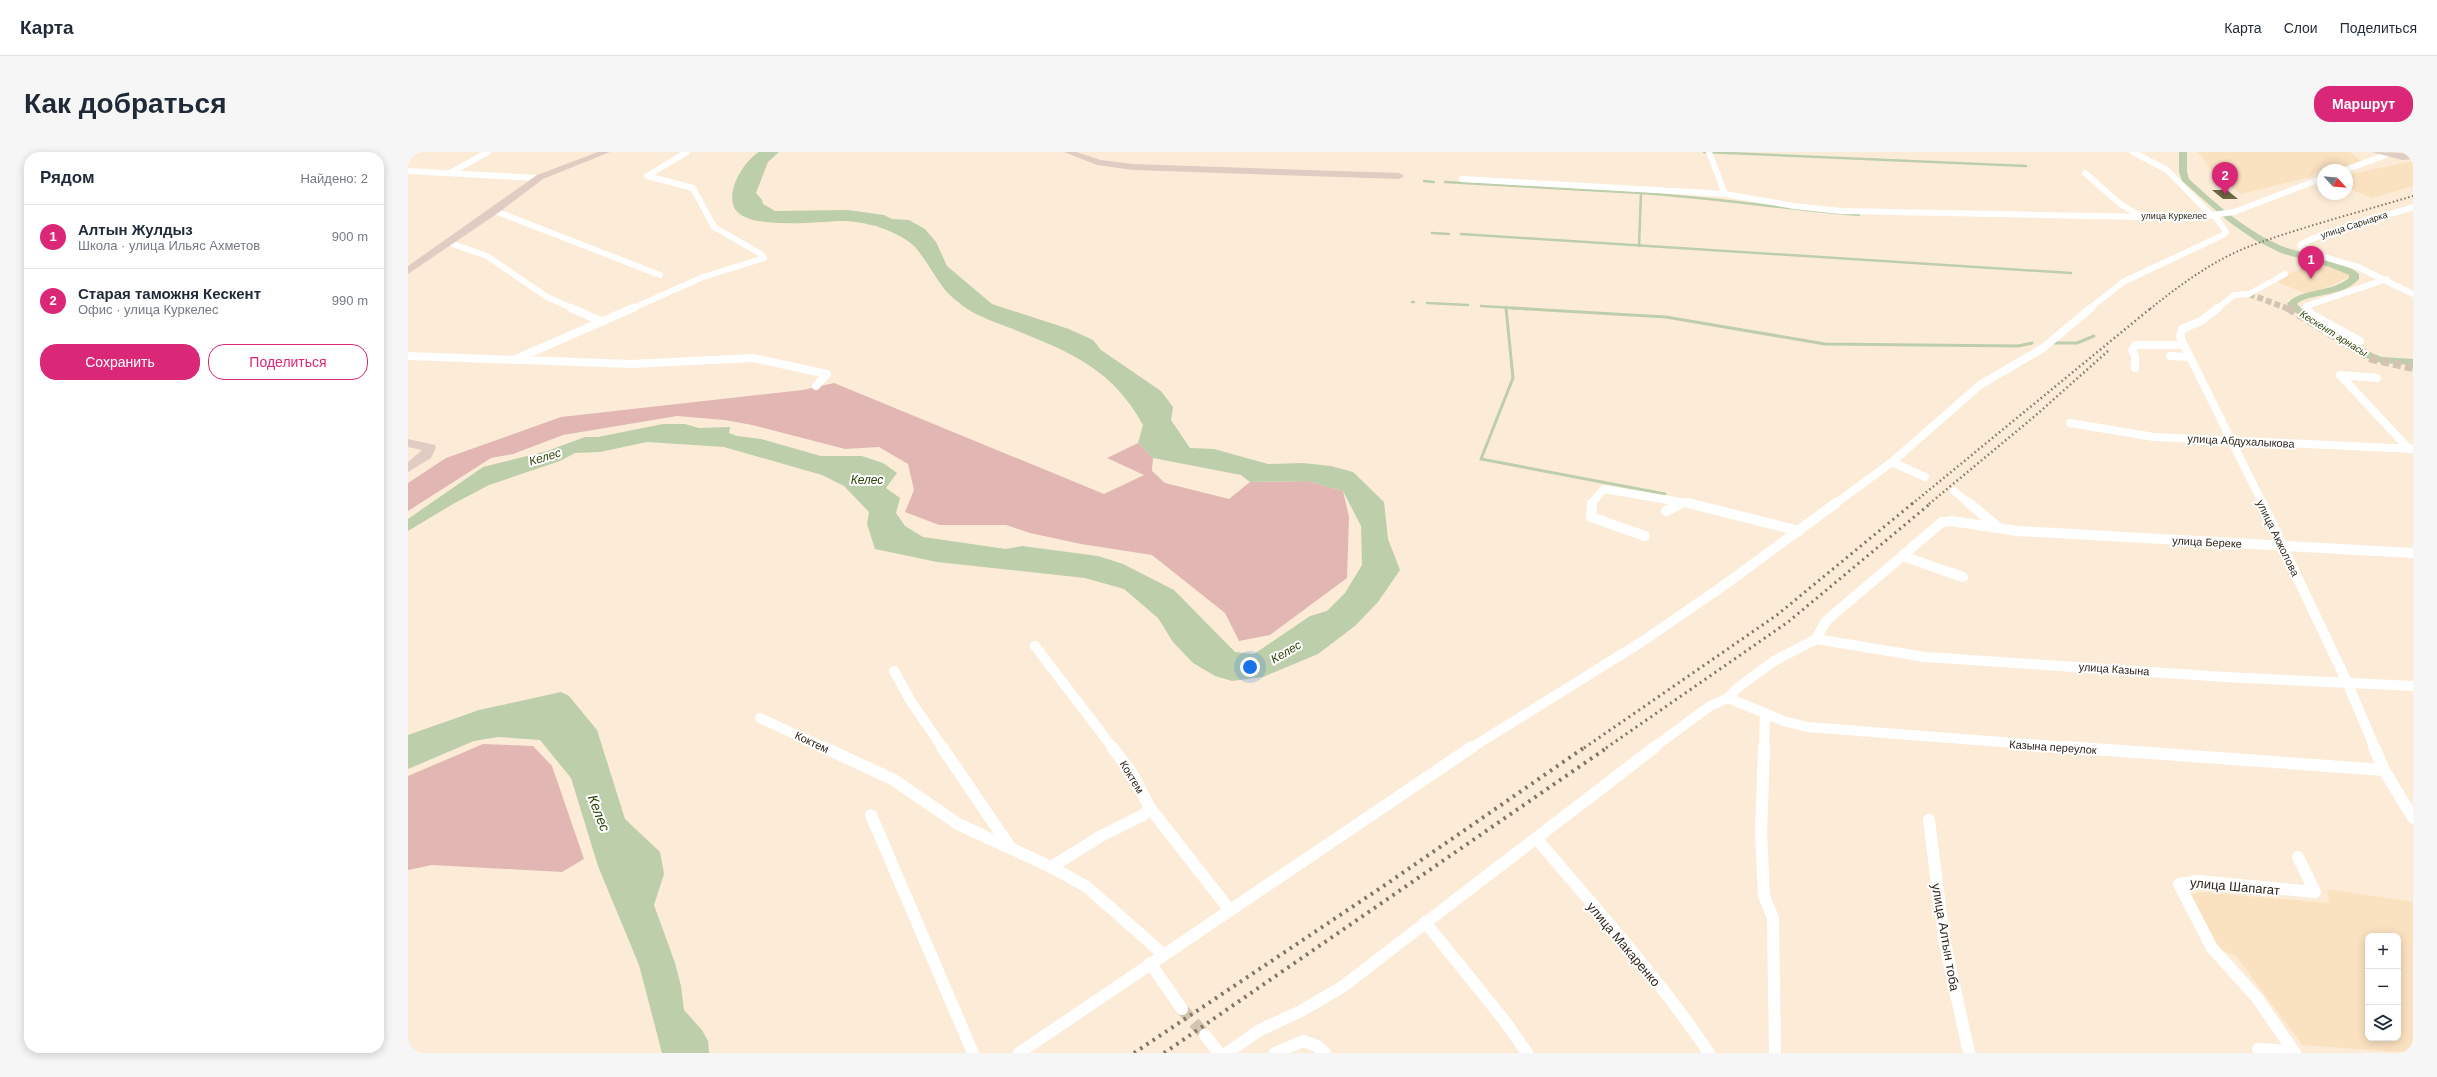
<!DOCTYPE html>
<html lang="ru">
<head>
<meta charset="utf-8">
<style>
	body { margin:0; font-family:Helvetica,sans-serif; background:#f6f6f7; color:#1f2937 }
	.controls { position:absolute; right:12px; bottom:12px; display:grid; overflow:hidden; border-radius:8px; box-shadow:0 2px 10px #0003 }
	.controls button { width:36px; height:36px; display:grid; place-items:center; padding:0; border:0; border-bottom:1px solid #e0e1e3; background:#fff; color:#1f2937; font:20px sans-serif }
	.compass { position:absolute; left:1909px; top:12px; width:36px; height:36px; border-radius:50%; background:#fff; box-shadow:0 2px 10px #0003; rotate:116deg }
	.you { position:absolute; left:842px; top:515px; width:14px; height:14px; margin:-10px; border:3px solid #fff; border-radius:50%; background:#1a73e8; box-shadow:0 0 0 6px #1a73e833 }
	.badge { display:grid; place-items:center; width:26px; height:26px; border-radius:50%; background:#db2777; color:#fff; font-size:13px; font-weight:700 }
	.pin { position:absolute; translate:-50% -33px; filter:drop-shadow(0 1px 2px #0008) }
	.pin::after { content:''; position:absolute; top:21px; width:14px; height:12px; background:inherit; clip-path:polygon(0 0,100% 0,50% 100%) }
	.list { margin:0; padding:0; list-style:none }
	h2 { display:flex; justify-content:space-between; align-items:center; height:52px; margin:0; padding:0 16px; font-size:17px }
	h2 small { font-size:13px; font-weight:400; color:#747a83 }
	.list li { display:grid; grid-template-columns:26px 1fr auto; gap:12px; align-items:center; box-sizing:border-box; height:64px; padding:0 16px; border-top:1px solid #e0e1e3 }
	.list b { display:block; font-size:15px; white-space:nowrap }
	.list p { margin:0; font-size:13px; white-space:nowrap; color:#747a83 }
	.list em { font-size:13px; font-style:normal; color:#747a83 }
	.actions { display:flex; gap:8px; padding:12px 16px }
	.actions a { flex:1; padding:9px 0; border:1px solid #db2777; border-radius:16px; text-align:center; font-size:14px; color:#db2777 }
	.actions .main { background:#db2777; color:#fff }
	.icon { flex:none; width:22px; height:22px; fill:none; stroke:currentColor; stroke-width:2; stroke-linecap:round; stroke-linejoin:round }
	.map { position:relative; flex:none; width:2005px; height:901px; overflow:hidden; border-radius:16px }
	header { display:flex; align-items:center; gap:24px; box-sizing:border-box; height:56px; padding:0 20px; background:#fff; border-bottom:1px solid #e0e1e3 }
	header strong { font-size:19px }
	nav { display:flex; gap:22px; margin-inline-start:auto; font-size:14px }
	.intro { display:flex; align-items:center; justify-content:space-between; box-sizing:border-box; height:96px; padding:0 24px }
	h1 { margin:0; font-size:28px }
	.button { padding:10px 18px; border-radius:16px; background:#db2777; color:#fff; font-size:14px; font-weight:700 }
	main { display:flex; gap:24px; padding:0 24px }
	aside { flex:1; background:#fff; border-radius:16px; box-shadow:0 2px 10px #0003 }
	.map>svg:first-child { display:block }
	.built { fill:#fae1c0; fill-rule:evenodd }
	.green { fill:#e1b6b3 }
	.water { fill:#bdceaa }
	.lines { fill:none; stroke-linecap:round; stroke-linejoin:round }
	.stream-far1 { stroke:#bdceaa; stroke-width:2.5 }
	.stream { stroke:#bdceaa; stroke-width:3 }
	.canal { fill:#bdceaa; fill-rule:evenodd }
	.building { fill:#6c6744 }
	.street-tunnel-far2 { stroke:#d3c4b1; stroke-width:6; stroke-dasharray:6 3; stroke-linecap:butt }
	.street-tunnel-far1 { stroke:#d3c4b1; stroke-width:8; stroke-dasharray:8 4; stroke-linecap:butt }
	.street-tunnel { stroke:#d3c4b1; stroke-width:12; stroke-dasharray:12 6; stroke-linecap:butt }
	.street-far3 { stroke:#fff; stroke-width:6 }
	.street-far2 { stroke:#fff; stroke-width:8 }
	.street-far1 { stroke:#fff; stroke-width:10 }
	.street { stroke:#fff; stroke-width:12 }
	.secondary { fill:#e0ccc2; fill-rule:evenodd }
	.rail-far3 { stroke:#807566; stroke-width:2; stroke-dasharray:1.5 2.5; stroke-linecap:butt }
	.rail-far2 { stroke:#807566; stroke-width:2.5; stroke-dasharray:1.5 3; stroke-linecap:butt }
	.rail-far1 { stroke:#807566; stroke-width:3; stroke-dasharray:2 4; stroke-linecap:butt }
	.rail { stroke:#807566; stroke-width:4; stroke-dasharray:2.5 5; stroke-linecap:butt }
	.labels { text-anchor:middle; stroke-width:4; stroke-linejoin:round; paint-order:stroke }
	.far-street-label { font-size:9px; fill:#2d251b; stroke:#fff }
	.far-water-label { font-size:10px; font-style:italic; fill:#2d4109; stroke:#fff }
	.street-label { font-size:11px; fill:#2d251b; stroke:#fff }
	.water-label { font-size:12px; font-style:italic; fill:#2d4109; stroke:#fff }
	.near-street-label { font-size:13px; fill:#2d251b; stroke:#fff }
	.near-water-label { font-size:14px; font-style:italic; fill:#2d4109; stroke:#fff }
</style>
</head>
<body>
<header>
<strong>Карта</strong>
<nav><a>Карта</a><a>Слои</a><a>Поделиться</a></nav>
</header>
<div class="intro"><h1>Как добраться</h1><a class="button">Маршрут</a></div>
<main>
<aside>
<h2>Рядом<small>Найдено: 2</small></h2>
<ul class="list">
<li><span class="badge">1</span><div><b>Алтын Жулдыз</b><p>Школа · улица Ильяс Ахметов</p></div><em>900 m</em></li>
<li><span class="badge">2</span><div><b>Старая таможня Кескент</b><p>Офис · улица Куркелес</p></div><em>990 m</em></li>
</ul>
<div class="actions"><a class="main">Сохранить</a><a>Поделиться</a></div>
</aside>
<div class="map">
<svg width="2005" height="901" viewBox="0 0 2005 901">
	<rect width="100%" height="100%" fill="#fcecd7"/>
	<g class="built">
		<polygon points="1790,0 1942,0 1953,9 1931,17 1921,12 1902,25 1833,42 1807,23"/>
		<polygon points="2005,9 2005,34 1964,46 1939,36 1939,23"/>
		<polygon points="1908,109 1946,123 1901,143 1867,129"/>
		<path d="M1919,737L2005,750V901L1894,893L1828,804L1811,797L1782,743L1793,740L1921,751ZM1960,784H1990V886H1960Z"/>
	</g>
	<g class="green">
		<polygon points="426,231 696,342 736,323 699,306 730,291 745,306 744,319 757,331 821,347 842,330 899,329 935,339 941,365 939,426 862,483 831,489 817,461 744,403 673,392 622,381 598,373 531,373 497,360 506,338 500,312 471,295 437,297 344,273 317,268 269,264 155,283 105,302 83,306 0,359 0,331 38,306 153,265 395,238"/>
		<polygon points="75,592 125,594 144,614 176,707 154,720 24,713 0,718 0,624"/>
	</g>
	<g class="water">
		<path d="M351,0H371L360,10L348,41L354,48L355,52L367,59L440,58L476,63L484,67L501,68L517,77L528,90L539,114L584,152L661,177L685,188L693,198L753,239L765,255L763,268L782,296L806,297L860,312L895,311L923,314L945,320L976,350L980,387L992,418L970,450L947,474L910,502L855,525L824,529L807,524L785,511L765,490L750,466L716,437L677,426L529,410L467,397L459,372L461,360L436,334L414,323L316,295L239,290L192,300L167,301L152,309L81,333L45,352L0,379V367L75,315L139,299L177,285H190L255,272H277L291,276L322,275L321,281L329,284L353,287L413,304H454L475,311L489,321L478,336L492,346L488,361L497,374L515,385L598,397L614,394L690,404L715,412L766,438L827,500L846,502L902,464L919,459L937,441L954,413L953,374L935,339L899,329L842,330L833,323L745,306L730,291L735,273C704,216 661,200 605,177C589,171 568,164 555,154C549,149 542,144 537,138C526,124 518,107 506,94C497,85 480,78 468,74C459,72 446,69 436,69C414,69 340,79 327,57C317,39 336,9 351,0Z"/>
		<polygon points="153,540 161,544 189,578 217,667 252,700 256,722 246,753 267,811 273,834 276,858 294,878 300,889 301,901 254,901 231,813 190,714 163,626 132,588 90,585 66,589 0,617 0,583 71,558"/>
	</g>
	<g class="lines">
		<g class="stream-far1">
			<polyline points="1296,0 1618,14"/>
			<polyline points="1016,29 1026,30"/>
			<polyline points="1037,30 1233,41"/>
			<polyline points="1024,81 1041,82"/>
			<polyline points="1053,82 1663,121"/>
			<path d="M1231,94L1233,41C1306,46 1378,57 1451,63"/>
			<polyline points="1004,150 1006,150"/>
			<polyline points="1019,151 1060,153"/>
			<polyline points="1073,154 1120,157"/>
			<polyline points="1098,155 1098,157"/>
		</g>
		<g class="stream">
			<polyline points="1098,156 1105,226 1073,307 1257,342"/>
			<polyline points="1103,156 1258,165 1417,192 1610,194 1624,191"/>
			<polyline points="1643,191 1669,191 1686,184"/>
		</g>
		<path class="canal" d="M1771,0H1779V20L1781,27C1807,51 1835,76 1867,91C1886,101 1939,109 1951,122V127C1935,146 1900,141 1889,152L1894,157L1966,202L1974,205L2005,207V213L1973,211L1958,206L1888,161L1879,152C1891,136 1924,141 1941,126V123L1922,115L1873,101L1847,88L1821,70L1774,29L1771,20Z"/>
	</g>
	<polygon class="building" points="1804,38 1819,38 1830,47 1815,47"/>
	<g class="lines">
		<polyline class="street-tunnel-far2" points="1841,142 1881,157"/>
		<polyline class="street-tunnel-far1" points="1880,156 1964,207 2005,216"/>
		<polyline class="street-tunnel" points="774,857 797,883"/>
		<g class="street-far3">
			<polyline points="1301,0 1317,42"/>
			<polyline points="1725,0 1759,18 1804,64"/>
			<polyline points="1937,18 1978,3"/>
			<polyline points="0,19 130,26"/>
			<polyline points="42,21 80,0"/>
			<polyline points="1677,21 1711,51 1732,64"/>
			<polyline points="1054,27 1317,42 1386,54 1433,59 1782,66 1826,60 1915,26"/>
			<polyline points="2005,55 1906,86 1892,93 1896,99 1950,115 2005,142"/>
			<polyline points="87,59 252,123"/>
			<polyline points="42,91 79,104 139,145 166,157"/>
			<polyline points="223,157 295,125 356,106 353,102 306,75 285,36 239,24 279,0"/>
			<polyline points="1681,157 1715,130 1815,83 1818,80 1807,64"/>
			<polyline points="1809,157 1826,143 1841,142 1877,122"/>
			<polyline points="1900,157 1898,154 1979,127"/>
		</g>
		<g class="street-far2">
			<polyline points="163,156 193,169"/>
			<polyline points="1810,156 1793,169 1774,177 1772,185 1855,352"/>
			<polyline points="1899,156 1903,162 1952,189"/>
			<polyline points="0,204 224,212 345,206 419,222 408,234"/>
			<polyline points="1762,204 1781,205"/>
			<polyline points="108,207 225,156"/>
			<polyline points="1727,216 1727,204 1724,198 1727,193 1775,193"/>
			<polyline points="1932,223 2001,297"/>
			<polyline points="1932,223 1969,226"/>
			<polyline points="1662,271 1746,285 2005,297"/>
			<polyline points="1484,310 1517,325"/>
			<polyline points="1546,339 1562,352"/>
			<polyline points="1183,352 1196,337 1284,352"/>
			<polyline points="1272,352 1274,351"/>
			<polyline points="1427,352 1484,310 1572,233 1635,196 1683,156"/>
		</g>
		<g class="street-far1">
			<polyline points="1184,351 1183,365 1237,384"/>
			<polyline points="1280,351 1391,379"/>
			<polyline points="1561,351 1591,376"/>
			<polyline points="1854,351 1939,530 1967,596"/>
			<polyline points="1258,359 1274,351"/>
			<polyline points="1494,404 1555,425"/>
			<polyline points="1408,487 1517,505 1817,525 2005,534"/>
			<polyline points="627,494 705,596"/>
			<polyline points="486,519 504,551 535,596"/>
			<polyline points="1320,546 1376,569 1399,575 1672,596"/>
			<polyline points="352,566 417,596"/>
			<polyline points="1063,596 1235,489 1315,434 1428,351"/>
			<polyline points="1245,596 1302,554 1320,546 1329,536 1366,509 1408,487 1418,469 1534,370 1544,369 1609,379 2005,401"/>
			<polyline points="1356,596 1357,562"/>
		</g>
		<g class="street">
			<polyline points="415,595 486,628 550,672 643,715 679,735 755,802"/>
			<polyline points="534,595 602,695"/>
			<polyline points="704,595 723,620 742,656 821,757"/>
			<polyline points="1356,595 1353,681 1356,744 1365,766 1367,901"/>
			<polyline points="1658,595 1976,618"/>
			<polyline points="1966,595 1976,618 2005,666"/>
			<polyline points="463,663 565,901"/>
			<polyline points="1521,668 1536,787 1561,901"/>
			<path d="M1128,686C1187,756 1250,825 1301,901"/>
			<polyline points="643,715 693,684 735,663 742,656"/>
			<polyline points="1017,770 1096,868 1119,901"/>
			<polyline points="742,811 774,857"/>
			<polyline points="797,883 811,901"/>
			<polyline points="1850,897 1885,899"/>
			<polyline points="611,901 1064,595"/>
			<polyline points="819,901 852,878 893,859 934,835 1247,595"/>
			<polyline points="867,901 895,889 909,894 917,901"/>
			<polyline points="1887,901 1849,846 1804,796 1771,732 1790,729 1907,740 1890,705"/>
		</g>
		<g class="secondary">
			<polygon points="190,0 202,0 135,27 90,61 0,122 0,114 129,23"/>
			<polygon points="656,0 668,0 693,8 725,12 991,21 996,24 991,27 725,18 689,13"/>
			<polygon points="1964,0 2005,1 2005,7 1994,8"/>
			<polygon points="0,287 27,293 28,296 23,306 0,320 0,310 14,298 0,295"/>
		</g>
		<path class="rail-far3" d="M1742,157C1773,132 1807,107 1845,93C1897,74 1952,60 2005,44"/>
		<g class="rail-far2">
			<polyline points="1504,352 1743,156"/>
			<polyline points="1521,352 1627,264 1700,199"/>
		</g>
		<g class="rail-far1">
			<polyline points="1176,596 1369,463 1505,351"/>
			<polyline points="1198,596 1380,470 1523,351"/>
		</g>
		<g class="rail">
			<polyline points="726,901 980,731 1177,595"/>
			<polyline points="756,901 1200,595"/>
		</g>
	</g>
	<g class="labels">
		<g class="far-street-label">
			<text x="1766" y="67">улица Куркелес</text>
			<text transform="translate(1946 73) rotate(-18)" y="3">улица Сарыарка</text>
		</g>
		<g class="far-water-label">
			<text transform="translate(1926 181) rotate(32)" y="4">Кескент арнасы</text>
		</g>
		<g class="street-label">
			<text transform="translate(1833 289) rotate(3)" y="4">улица Абдухалыкова</text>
			<text transform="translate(1870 386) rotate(64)" y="4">улица Акжолова</text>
			<text transform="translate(1799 390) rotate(3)" y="4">улица Береке</text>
			<text transform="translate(1706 517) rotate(4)" y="4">улица Казына</text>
			<text transform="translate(404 590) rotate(25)" y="4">Коктем</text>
			<text transform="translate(1645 595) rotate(4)" y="4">Казына переулок</text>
			<text transform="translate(724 625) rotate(59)" y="4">Коктем</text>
		</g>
		<g class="water-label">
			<text transform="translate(137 305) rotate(-17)" y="4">Келес</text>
			<text x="459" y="332">Келес</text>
			<text transform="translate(878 500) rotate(-30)" y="4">Келес</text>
		</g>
		<g class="near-street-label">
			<text transform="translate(1827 734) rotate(5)" y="5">улица Шапагат</text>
			<text transform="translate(1538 785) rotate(80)" y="5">улица Алтын тоба</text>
			<text transform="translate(1216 792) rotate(50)" y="5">улица Макаренко</text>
		</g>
		<g class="near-water-label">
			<text transform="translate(191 661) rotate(69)" y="5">Келес</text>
		</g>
	</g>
</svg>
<div class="controls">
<button>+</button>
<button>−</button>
<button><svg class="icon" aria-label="layers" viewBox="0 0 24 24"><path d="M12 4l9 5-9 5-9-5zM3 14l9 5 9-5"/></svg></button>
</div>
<svg class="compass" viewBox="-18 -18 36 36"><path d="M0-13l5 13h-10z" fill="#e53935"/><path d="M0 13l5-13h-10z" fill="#747a83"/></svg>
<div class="you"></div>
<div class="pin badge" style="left:1903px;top:127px">1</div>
<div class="pin badge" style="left:1817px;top:43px">2</div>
</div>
</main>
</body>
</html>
